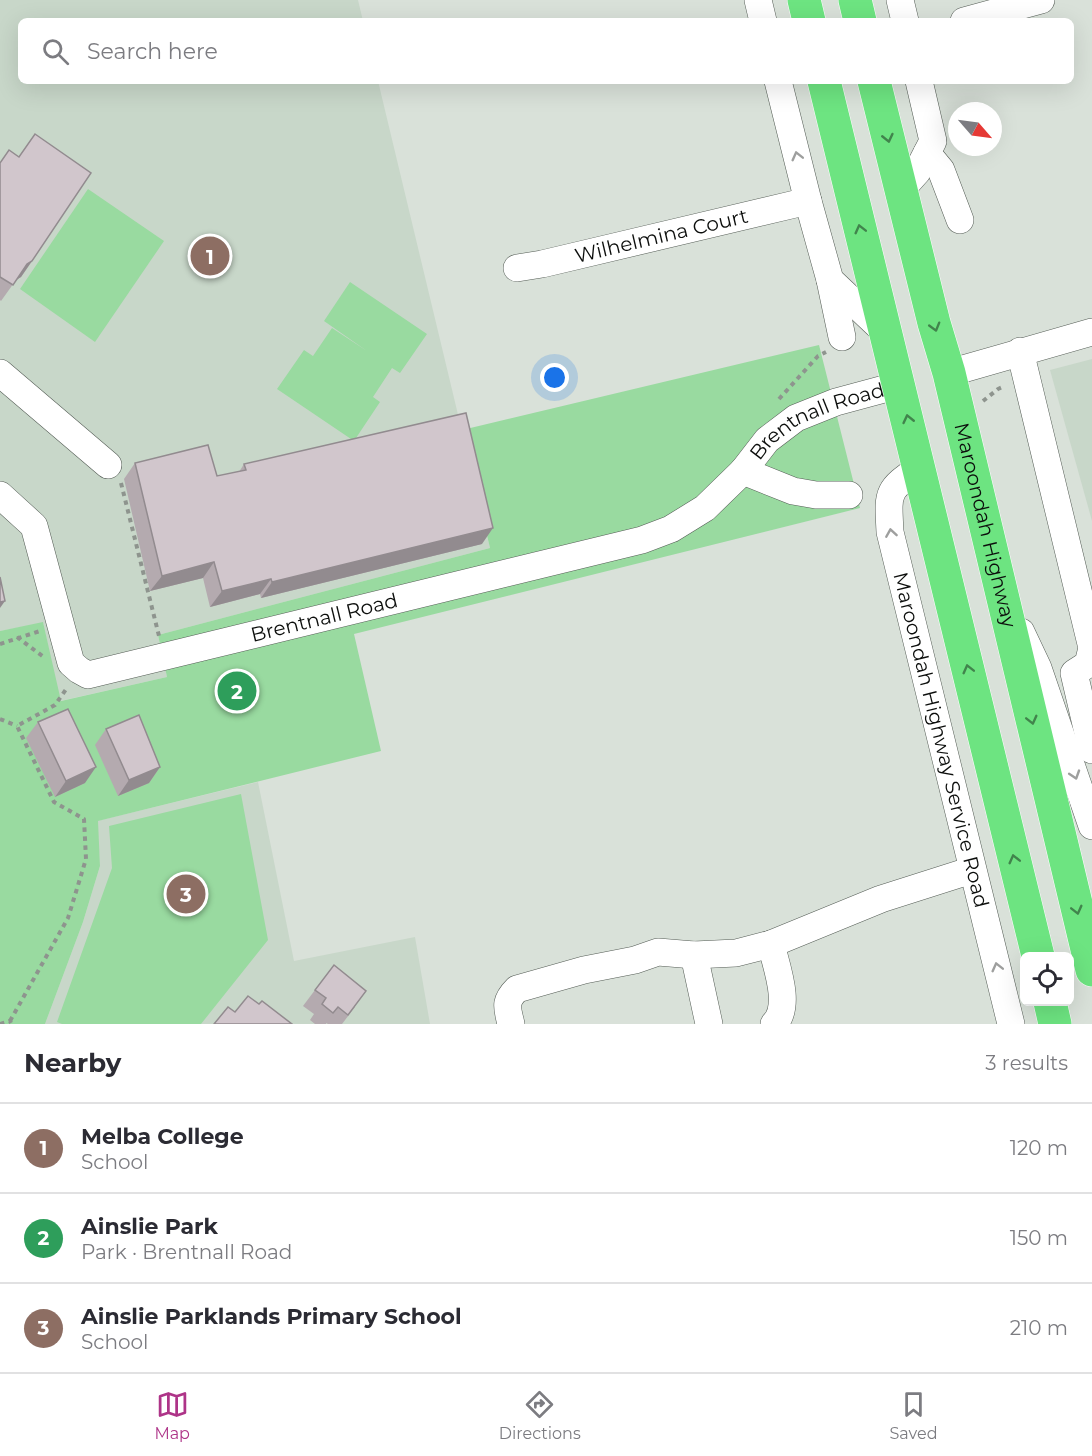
<!DOCTYPE html>
<html lang="en">
<head>
<meta charset="utf-8">
<style>
	body { margin:0; font-family:Montserrat,sans-serif; background:#f7f7f7; color:#2b2b33 }
	.controls { position:absolute; right:18px; bottom:18px; display:grid; overflow:hidden; border-radius:9px; box-shadow:0 6px 24px #0002 }
	.controls button { width:54px; height:54px; display:grid; place-items:center; padding:0; border:0; border-bottom:2px solid #e1e1e2; background:#fff; color:#2b2b33; font:30px sans-serif }
	.compass { position:absolute; left:948px; top:102px; width:54px; height:54px; border-radius:50%; background:#fff; box-shadow:0 6px 24px #0002; rotate:118deg }
	.you { position:absolute; left:555px; top:378px; width:21px; height:21px; margin:-15px; border:4px solid #fff; border-radius:50%; background:#1a73e8; box-shadow:0 0 0 9px #1a73e833 }
	.badge { display:grid; place-items:center; width:39px; height:39px; border-radius:50%; background:#ae3488; color:#fff; font-size:20px; font-weight:700 }
	.pin { position:absolute; translate:-50% -50%; border:3px solid #fff; box-shadow:0 2px 6px #0006 }
	.list { margin:0; padding:0; list-style:none }
	h2 { display:flex; justify-content:space-between; align-items:center; height:78px; margin:0; padding:0 24px; font-size:26px }
	h2 small { font-size:20px; font-weight:400; color:#7c7c81 }
	.list li { display:grid; grid-template-columns:39px 1fr auto; gap:18px; align-items:center; box-sizing:border-box; height:90px; padding:0 24px; border-top:2px solid #e1e1e2 }
	.list b { display:block; font-size:22px; white-space:nowrap }
	.list p { margin:0; font-size:20px; white-space:nowrap; color:#7c7c81 }
	.list em { font-size:20px; font-style:normal; color:#7c7c81 }
	.icon { flex:none; width:33px; height:33px; fill:none; stroke:currentColor; stroke-width:2; stroke-linecap:round; stroke-linejoin:round }
	.map { position:relative; flex:none; width:1092px; height:1024px; overflow:hidden }
	.search { position:absolute; background:#fff; box-shadow:0 6px 24px #0002; left:18px; right:18px; top:18px; height:66px; display:flex; align-items:center; gap:15px; box-sizing:border-box; padding:0 21px; border-radius:9px; color:#7c7c81; font-size:22px }
	.sheet { height:348px; background:#fff }
	nav { display:flex; justify-content:space-around; align-items:center; box-sizing:border-box; height:84px; border-top:2px solid #e1e1e2; background:#fff; font-size:16px; color:#7c7c81 }
	nav a { display:grid; justify-items:center; gap:3px }
	nav .on { color:#ae3488 }
	.map>svg:first-child { display:block }
	.built { fill:#c8d7c9 }
	.green { fill:#99daa0 }
	.lines { fill:none; stroke-linecap:round; stroke-linejoin:round }
	.minor-casing { stroke:#555d56; stroke-width:28 }
	.highway-casing { stroke:#fff; stroke-width:34 }
	.path { stroke:#8e948e; stroke-width:4; stroke-dasharray:4.5 4.5; stroke-linecap:butt }
	.minor { stroke:#fff; stroke-width:27 }
	.highway { stroke:#6de481; stroke-width:33 }
	.wall { fill:#b4aaaf }
	.shaded-wall { fill:#928b8f }
	.building { fill:#d1c6cc; stroke:#928b8f; stroke-width:1.5 }
	.oneway { stroke:#41844c }
	.oneway2 { stroke:#9e9f9e }
	.labels { text-anchor:middle; stroke-width:6; stroke-linejoin:round; paint-order:stroke }
	.street-label { font-size:20px; fill:#0c0e0c; stroke:#fff }
</style>
</head>
<body>
<div class="map">
<svg width="1092" height="1024" viewBox="0 0 1092 1024">
	<rect width="100%" height="100%" fill="#d9e1d9"/>
	<g class="built">
		<polygon points="0,0 358,0 363,21 21,21 21,81 378,81 490,548 158,635 167,677 60,701 43,623 0,631"/>
		<polygon points="1092,359 1092,521 1050,370"/>
		<polygon points="258,782 294,961 415,937 430,1024 45,1024 83,922 100,866 97,821"/>
	</g>
	<g class="green">
		<polygon points="88,189 164,241 95,342 20,289"/>
		<polygon points="350,282 427,334 400,373 392,368 373,397 380,402 354,441 277,389 304,350 313,356 332,328 367,351 324,321"/>
		<polygon points="819,345 860,508 354,634 381,751 98,821 100,866 83,922 45,1024 0,1024 0,631 43,622 61,701 167,677 158,635 490,548 462,430"/>
		<polygon points="241,794 268,940 201,1024 62,1024 57,1022 112,868 109,826"/>
	</g>
	<g class="lines">
		<defs>
			<g id="minor">
				<polyline points="758,0 763,21"/>
				<polyline points="900,0 905,21"/>
				<polyline points="964,21 1041,0"/>
				<polyline points="778,81 808,201 830,280 886,333"/>
				<polyline points="927,153 941,170 960,220"/>
				<polyline points="900,191 917,172 933,141 919,81"/>
				<path id="s1" d="M517,268L542,264L808,201"/>
				<polyline points="830,280 842,337"/>
				<polyline points="1020,351 1092,648 1088,664 1074,673 1092,750"/>
				<polyline points="0,373 108,465"/>
				<polyline points="949,373 1092,332"/>
				<path id="s2" d="M919,468C886,491 888,492 890,532L1011,1024"/>
				<polyline points="743,471 793,491 816,495 849,495"/>
				<path id="s3" d="M0,495L34,526L71,663L79,670L88,675L642,540L671,529L705,508L743,471L767,440L796,418L836,402L899,385"/>
				<polyline points="1021,632 1038,668 1092,826"/>
				<path d="M771,944C776,966 792,1006 774,1024"/>
				<polyline points="694,955 709,1024"/>
				<path d="M511,1024C507,1007 504,1002 517,989L584,970L635,960L658,952L694,955L736,953L771,944L881,899L972,870"/>
			</g>
			<g id="highway">
				<polyline points="804,0 809,21"/>
				<polyline points="855,0 860,21"/>
				<polyline points="824,81 1038,956"/>
				<path id="s4" d="M874,81L934,323L949,373L1092,970"/>
				<polyline points="1050,1002 1055,1024"/>
			</g>
		</defs>
		<use href="#minor" class="minor-casing"/>
		<use href="#highway" class="highway-casing"/>
		<g class="path">
			<polyline points="779,399 818,356 826,352"/>
			<polyline points="983,401 998,389 1005,386"/>
			<polyline points="121,483 159,636"/>
			<polyline points="17,637 45,658"/>
			<polyline points="0,644 40,631"/>
			<polyline points="0,719 17,726"/>
			<polyline points="10,1021 68,918 86,859 84,819 54,802 17,726 55,705 67,688"/>
			<polyline points="0,1024 10,1021 11,1023"/>
		</g>
		<use href="#minor" class="minor"/>
		<use href="#highway" class="highway"/>
	</g>
	<g class="wall">
		<polygon points="35,134 32,261 21,277 16,280 1,301 0,300 0,163 19,157"/>
		<polygon points="135,463 217,476 239,472 244,464 482,544 261,598 260,594 210,607 203,578 150,591 124,479"/>
		<polygon points="38,722 85,783 55,797 26,738"/>
		<polygon points="106,729 160,767 149,783 118,796 95,745"/>
		<polygon points="315,990 355,1007 342,1024 328,1024 326,1023 326,1024 315,1024 310,1020 314,1014 303,1006"/>
	</g>
	<g class="shaded-wall">
		<polygon points="32,261 21,277 16,280 27,264"/>
		<polygon points="493,528 482,544 261,598 272,582"/>
		<polygon points="214,562 203,578 150,591 162,576"/>
		<polygon points="271,579 260,594 210,607 222,591"/>
		<polygon points="5,601 0,608 0,602"/>
		<polygon points="96,767 85,783 55,797 66,781"/>
		<polygon points="160,767 149,783 118,796 129,780"/>
	</g>
	<g class="building">
		<polygon points="35,134 91,173 32,261 27,264 13,285 0,277 0,163 9,150 19,157"/>
		<polygon points="466,413 493,528 272,582 271,579 222,591 214,562 162,576 135,463 208,445 217,476 246,470 244,464"/>
		<polygon points="0,577 5,601 0,602"/>
		<polygon points="68,709 96,767 66,781 38,722"/>
		<polygon points="139,715 160,767 129,780 106,729"/>
		<polygon points="334,965 366,991 348,1015 338,1007 333,1013 322,1004 326,998 315,990"/>
		<polygon points="248,996 259,1004 262,1001 292,1024 214,1024 228,1007 235,1012"/>
	</g>
	<defs><path id="oneway-chevron" d="M-2-3.5L2.5 0L-2 3.5" fill="none" stroke-width="1.6" stroke-linecap="round" stroke-linejoin="round" transform="scale(1.5)"/></defs>
	<g class="oneway">
		<use href="#oneway-chevron" transform="translate(888 138) rotate(77)"/>
		<use href="#oneway-chevron" transform="translate(860 229) rotate(-104)"/>
		<use href="#oneway-chevron" transform="translate(935 327) rotate(74)"/>
		<use href="#oneway-chevron" transform="translate(908 419) rotate(-103)"/>
		<use href="#oneway-chevron" transform="translate(968 669) rotate(-104)"/>
		<use href="#oneway-chevron" transform="translate(1032 720) rotate(76)"/>
		<use href="#oneway-chevron" transform="translate(1014 859) rotate(-104)"/>
		<use href="#oneway-chevron" transform="translate(1077 910) rotate(76)"/>
	</g>
	<g class="oneway2">
		<use href="#oneway-chevron" transform="translate(797 156) rotate(-104)"/>
		<use href="#oneway-chevron" transform="translate(891 533) rotate(-99)"/>
		<use href="#oneway-chevron" transform="translate(1075 775) rotate(72)"/>
		<use href="#oneway-chevron" transform="translate(997 967) rotate(-104)"/>
	</g>
	<g class="labels">
		<g class="street-label">
			<text dy="7" stroke="none"><textPath href="#s1" startOffset="148">Wilhelmina Court</textPath></text>
			<text dy="7" stroke="none"><textPath href="#s3" startOffset="996">Brentnall Road</textPath></text>
			<text dy="7" stroke="none"><textPath href="#s4" startOffset="458">Maroondah Highway</textPath></text>
			<text dy="7" stroke="none"><textPath href="#s3" startOffset="452">Brentnall Road</textPath></text>
			<text dy="7" stroke="none"><textPath href="#s2" startOffset="291">Maroondah Highway Service Road</textPath></text>
		</g>
	</g>
</svg>
<div class="controls">
<button><svg class="icon" aria-label="locate" viewBox="0 0 24 24"><circle cx="12" cy="12" r="6"/><path d="M12 2v4M12 18v4M2 12h4M18 12h4"/></svg></button>
</div>
<svg class="compass" viewBox="-18 -18 36 36"><path d="M0-13l5 13h-10z" fill="#e53935"/><path d="M0 13l5-13h-10z" fill="#7c7c81"/></svg>
<div class="you"></div>
<div class="pin badge" style="left:210px;top:256px;background:#8d6e63">1</div>
<div class="pin badge" style="left:237px;top:691px;background:#2e9e5b">2</div>
<div class="pin badge" style="left:186px;top:894px;background:#8d6e63">3</div>
<div class="search"><svg class="icon" aria-label="search" viewBox="0 0 24 24"><circle cx="10" cy="10" r="6"/><path d="M15 15l6 6"/></svg>Search here</div>
</div>
<section class="sheet">
<h2>Nearby<small>3 results</small></h2>
<ul class="list">
<li><span class="badge" style="background:#8d6e63">1</span><div><b>Melba College</b><p>School</p></div><em>120 m</em></li>
<li><span class="badge" style="background:#2e9e5b">2</span><div><b>Ainslie Park</b><p>Park · Brentnall Road</p></div><em>150 m</em></li>
<li><span class="badge" style="background:#8d6e63">3</span><div><b>Ainslie Parklands Primary School</b><p>School</p></div><em>210 m</em></li>
</ul>
</section>
<nav>
<a class="on"><svg class="icon" aria-label="map" viewBox="0 0 24 24"><path d="M3 6l6-2 6 2 6-2v14l-6 2-6-2-6 2zM9 4v14M15 6v14"/></svg>Map</a>
<a><svg class="icon" aria-label="directions" viewBox="0 0 24 24"><path d="M12 3l9 9-9 9-9-9zM9 14v-3h6M13 9l2 2-2 2"/></svg>Directions</a>
<a><svg class="icon" aria-label="saved" viewBox="0 0 24 24"><path d="M7 4h10v16l-5-4-5 4z"/></svg>Saved</a>
</nav>
</body>
</html>
